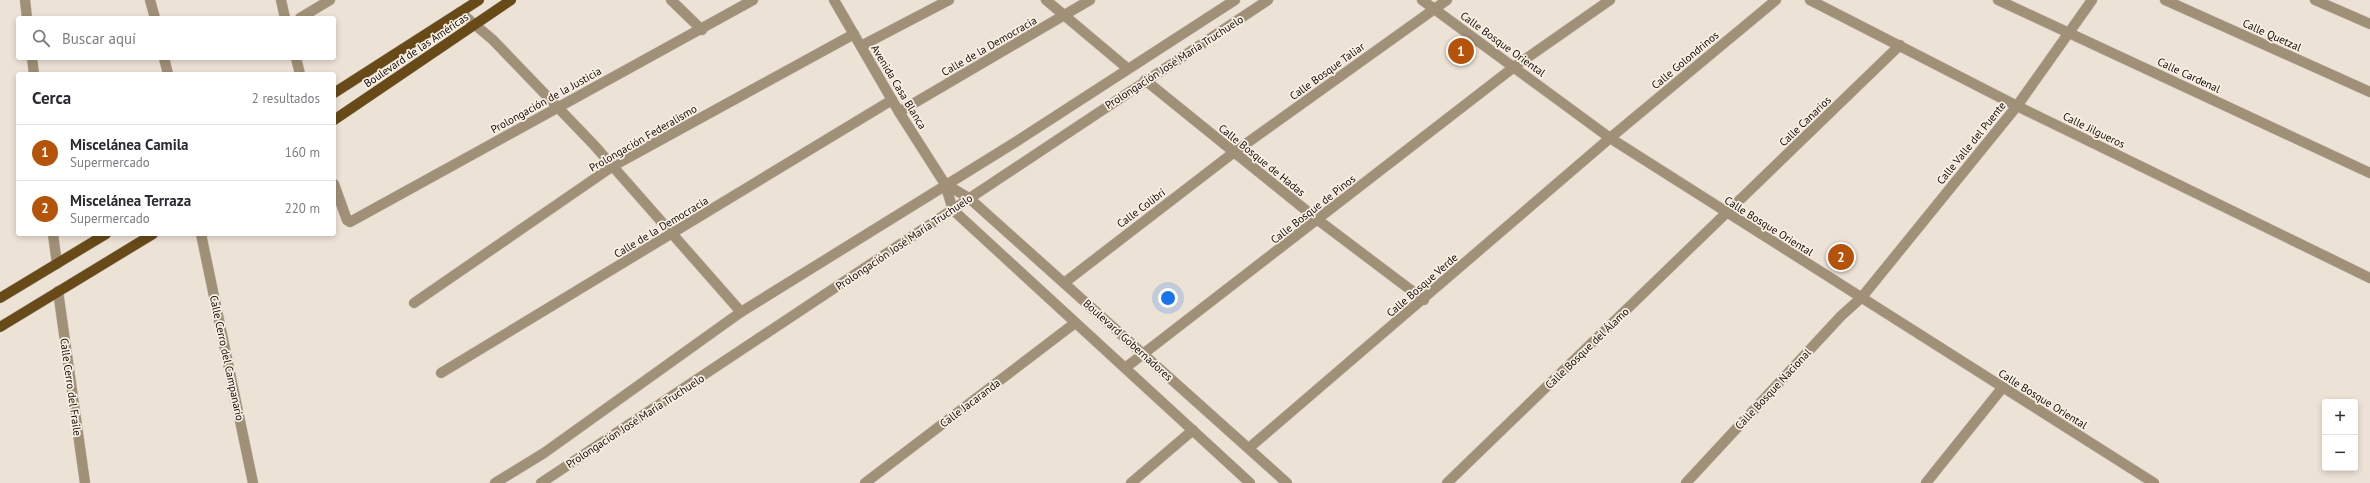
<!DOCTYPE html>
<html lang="es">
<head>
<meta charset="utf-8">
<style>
	body { margin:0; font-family:"PT Sans",sans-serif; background:#f7f7f7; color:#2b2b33 }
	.controls { position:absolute; right:12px; bottom:12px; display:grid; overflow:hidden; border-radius:4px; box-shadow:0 2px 6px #0003 }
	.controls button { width:36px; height:36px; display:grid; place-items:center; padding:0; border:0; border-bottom:1px solid #e1e1e2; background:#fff; color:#2b2b33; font:20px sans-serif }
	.you { position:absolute; left:1168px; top:298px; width:14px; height:14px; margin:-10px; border:3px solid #fff; border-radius:50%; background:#1a73e8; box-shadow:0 0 0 6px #1a73e833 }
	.badge { display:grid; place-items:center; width:26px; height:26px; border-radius:50%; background:#b45309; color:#fff; font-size:13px; font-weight:700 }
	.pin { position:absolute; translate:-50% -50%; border:2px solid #fff; box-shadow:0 1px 4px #0006 }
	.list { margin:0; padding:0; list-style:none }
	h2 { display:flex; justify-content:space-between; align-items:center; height:52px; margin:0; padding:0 16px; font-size:17px }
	h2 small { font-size:13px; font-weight:400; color:#7c7c81 }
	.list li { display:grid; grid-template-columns:26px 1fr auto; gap:12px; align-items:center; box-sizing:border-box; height:56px; padding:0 16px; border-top:1px solid #e1e1e2 }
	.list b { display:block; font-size:15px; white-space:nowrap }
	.list p { margin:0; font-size:13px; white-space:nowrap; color:#7c7c81 }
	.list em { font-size:13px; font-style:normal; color:#7c7c81 }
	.icon { flex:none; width:22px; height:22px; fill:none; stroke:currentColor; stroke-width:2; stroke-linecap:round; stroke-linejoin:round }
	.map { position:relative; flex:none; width:2370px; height:483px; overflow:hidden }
	.search { position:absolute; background:#fff; box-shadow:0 2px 6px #0003; left:16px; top:16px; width:320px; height:44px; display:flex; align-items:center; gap:10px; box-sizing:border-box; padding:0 14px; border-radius:4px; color:#7c7c81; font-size:15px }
	.panel { position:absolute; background:#fff; box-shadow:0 2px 6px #0003; left:16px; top:72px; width:320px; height:164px; border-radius:4px }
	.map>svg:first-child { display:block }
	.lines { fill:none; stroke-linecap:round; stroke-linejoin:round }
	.minor-casing { stroke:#cac0b5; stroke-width:11 }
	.major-casing { stroke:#cac0b5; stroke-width:11 }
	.minor { stroke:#a09077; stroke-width:10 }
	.major { stroke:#674a18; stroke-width:10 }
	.labels { text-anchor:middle; stroke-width:3.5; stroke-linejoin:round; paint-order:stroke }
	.street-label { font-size:11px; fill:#120e0a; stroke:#faefe3 }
</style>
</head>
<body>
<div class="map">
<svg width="2370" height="483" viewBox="0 0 2370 483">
	<rect width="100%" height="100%" fill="#ede2d6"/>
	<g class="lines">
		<defs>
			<g id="minor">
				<polyline points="25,0 27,18"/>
				<polyline points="150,0 155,18"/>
				<polyline points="281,0 285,18"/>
				<polyline points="671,0 702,30"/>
				<polyline points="834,0 899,112 945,184 953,210"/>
				<polyline points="1046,0 1127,68"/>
				<polyline points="1422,0 1610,138 2154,483"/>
				<polyline points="1810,0 2017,106 2370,278"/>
				<polyline points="1998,0 2370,173"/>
				<polyline points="2165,0 2370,92"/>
				<polyline points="2315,0 2370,24"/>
				<polyline points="460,12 493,40 594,145 741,312"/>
				<polyline points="300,18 330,0"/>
				<polyline points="861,46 949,0"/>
				<polyline points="32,58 34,74"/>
				<polyline points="164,58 168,74"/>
				<polyline points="296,58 300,74"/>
				<polyline points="1145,80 1318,220 1424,300"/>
				<polyline points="899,112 1090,0"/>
				<polyline points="334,184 347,220 350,222 753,0"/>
				<polyline points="945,184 969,198 1287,483"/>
				<polyline points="953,210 1250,483"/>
				<polyline points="53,234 57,264"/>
				<polyline points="201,234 253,483"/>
				<polyline points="1064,283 1233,153 1447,0"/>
				<polyline points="58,291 85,483"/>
				<polyline points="414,303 613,166 854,34"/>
				<polyline points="1125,368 1514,67 1610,0"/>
				<polyline points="441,373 892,100"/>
				<polyline points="1249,448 1610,138 1776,0"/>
				<polyline points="495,483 544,453 741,312 1014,143 1235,0"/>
				<polyline points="541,483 1268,0"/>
				<polyline points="865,483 1075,323"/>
				<polyline points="1131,483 1193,430"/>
				<polyline points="1447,483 1900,45"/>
				<polyline points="1686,483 1841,316 1862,297 2017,106 2092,0"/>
				<polyline points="1926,483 2003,387"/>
			</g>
			<g id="major">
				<polyline points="334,93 479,0"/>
				<polyline points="334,120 511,0"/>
				<polyline points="0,298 106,234"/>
				<polyline points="0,327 153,234"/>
			</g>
		</defs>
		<use href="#minor" class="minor-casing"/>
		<use href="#major" class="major-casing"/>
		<use href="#minor" class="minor"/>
		<use href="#major" class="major"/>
	</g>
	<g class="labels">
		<g class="street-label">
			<text transform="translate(2272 35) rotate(24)" y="4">Calle Quetzal</text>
			<text transform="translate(1503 44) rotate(36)" y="4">Calle Bosque Oriental</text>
			<text transform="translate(989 46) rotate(-30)" y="4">Calle de la Democracia</text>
			<text transform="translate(416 50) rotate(-34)" y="4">Boulevard de las Américas</text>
			<text transform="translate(1685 60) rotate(-40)" y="4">Calle Golondrinos</text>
			<text transform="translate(1174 62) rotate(-33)" y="4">Prolongación José María Truchuelo</text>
			<text transform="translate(1327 71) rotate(-36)" y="4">Calle Bosque Taliar</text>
			<text transform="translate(2189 75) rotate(25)" y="4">Calle Cardenal</text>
			<text transform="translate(899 87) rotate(59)" y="4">Avenida Casa Blanca</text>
			<text transform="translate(546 100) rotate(-29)" y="4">Prolongación de la Justicia</text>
			<text transform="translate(1805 121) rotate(-44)" y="4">Calle Canarios</text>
			<text transform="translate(2094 130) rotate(26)" y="4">Calle Jilgueros</text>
			<text transform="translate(643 138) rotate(-30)" y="4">Prolongación Federalismo</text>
			<text transform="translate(1971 143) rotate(-51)" y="4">Calle Valle del Puente</text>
			<text transform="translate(1262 160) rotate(39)" y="4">Calle Bosque de Hadas</text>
			<text transform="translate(1141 208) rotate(-37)" y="4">Calle Colibrí</text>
			<text transform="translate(1313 209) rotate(-38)" y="4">Calle Bosque de Pinos</text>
			<text transform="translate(1769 226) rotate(32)" y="4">Calle Bosque Oriental</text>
			<text transform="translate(661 227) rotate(-31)" y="4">Calle de la Democracia</text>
			<text transform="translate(904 242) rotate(-34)" y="4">Prolongación José María Truchuelo</text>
			<text transform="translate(1422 285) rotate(-41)" y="4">Calle Bosque Verde</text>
			<text transform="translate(1128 340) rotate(42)" y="4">Boulevard Gobernadores</text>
			<text transform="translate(1587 348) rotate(-44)" y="4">Calle Bosque del Álamo</text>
			<text transform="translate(227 358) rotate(78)" y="4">Calle Cerro del Campanario</text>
			<text transform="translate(71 387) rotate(82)" y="4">Calle Cerro del Fraile</text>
			<text transform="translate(1773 389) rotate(-47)" y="4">Calle Bosque Nacional</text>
			<text transform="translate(2043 399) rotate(32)" y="4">Calle Bosque Oriental</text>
			<text transform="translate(970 403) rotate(-37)" y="4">Calle Jacaranda</text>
			<text transform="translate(635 421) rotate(-33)" y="4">Prolongación José María Truchuelo</text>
		</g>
	</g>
</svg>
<div class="controls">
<button>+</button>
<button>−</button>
</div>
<div class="you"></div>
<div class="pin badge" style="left:1461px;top:51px">1</div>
<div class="pin badge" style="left:1841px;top:257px">2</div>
<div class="search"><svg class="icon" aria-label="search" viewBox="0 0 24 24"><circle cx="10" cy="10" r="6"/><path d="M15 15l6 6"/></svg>Buscar aquí</div>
<section class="panel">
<h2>Cerca<small>2 resultados</small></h2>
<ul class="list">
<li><span class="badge">1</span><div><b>Miscelánea Camila</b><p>Supermercado</p></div><em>160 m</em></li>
<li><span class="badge">2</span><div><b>Miscelánea Terraza</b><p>Supermercado</p></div><em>220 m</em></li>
</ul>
</section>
</div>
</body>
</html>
